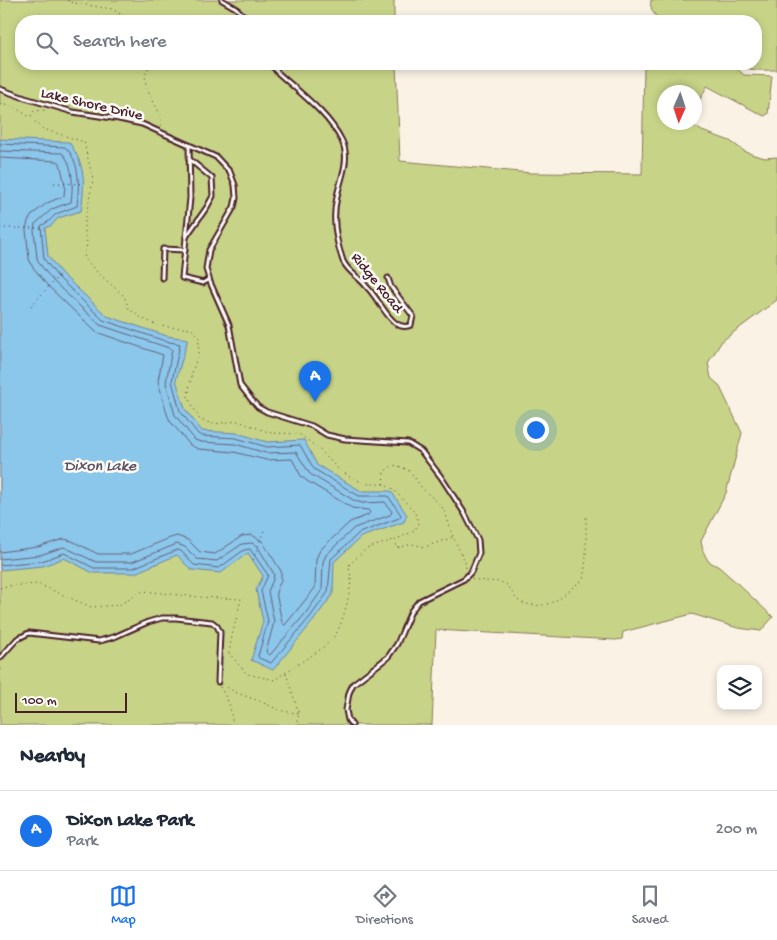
<!DOCTYPE html>
<html lang="en">
<head>
<meta charset="utf-8">
<style>
	body { margin:0; font-family:"Gochi Hand",sans-serif; background:#f6f6f7; color:#1f2937 }
	.controls { position:absolute; right:15px; bottom:15px; display:grid; overflow:hidden; border-radius:10px; box-shadow:0 2px 8px #0003 }
	.controls button { width:45px; height:45px; display:grid; place-items:center; padding:0; border:0; border-bottom:1px solid #e0e1e3; background:#fff; color:#1f2937; font:25px sans-serif }
	.compass { position:absolute; left:657px; top:85px; width:45px; height:45px; border-radius:50%; background:#fff; box-shadow:0 2px 8px #0003; rotate:183deg }
	.scale { position:absolute; left:15px; bottom:12px; width:112px; box-sizing:border-box; padding-left:5px; border:2px solid #4a1f2b; border-top:0; font-size:14px; line-height:18px; white-space:nowrap; color:#4a1f2b; -webkit-text-stroke:4px #fdfcf7; paint-order:stroke }
	.you { position:absolute; left:535px; top:429px; width:18px; height:18px; margin:-12px; border:4px solid #fff; border-radius:50%; background:#1a73e8; box-shadow:0 0 0 8px #1a73e833 }
	.badge { display:grid; place-items:center; width:32px; height:32px; border-radius:50%; background:#1a73e8; color:#fff; font-size:16px; font-weight:700 }
	.pin { position:absolute; translate:-50% -41px; filter:drop-shadow(0 1px 2px #0008) }
	.pin::after { content:''; position:absolute; top:26px; width:18px; height:15px; background:inherit; clip-path:polygon(0 0,100% 0,50% 100%) }
	.list { margin:0; padding:0; list-style:none }
	h2 { display:flex; justify-content:space-between; align-items:center; height:65px; margin:0; padding:0 20px; font-size:21px }
	h2 small { font-size:16px; font-weight:400; color:#747a83 }
	.list li { display:grid; grid-template-columns:32px 1fr auto; gap:15px; align-items:center; box-sizing:border-box; height:80px; padding:0 20px; border-top:1px solid #e0e1e3 }
	.list b { display:block; font-size:19px; white-space:nowrap }
	.list p { margin:0; font-size:16px; white-space:nowrap; color:#747a83 }
	.list em { font-size:16px; font-style:normal; color:#747a83 }
	.icon { flex:none; width:28px; height:28px; fill:none; stroke:currentColor; stroke-width:2; stroke-linecap:round; stroke-linejoin:round }
	.map { position:relative; flex:none; width:777px; height:725px; overflow:hidden }
	.search { position:absolute; background:#fff; box-shadow:0 2px 8px #0003; left:15px; right:15px; top:15px; height:55px; display:flex; align-items:center; gap:12px; box-sizing:border-box; padding:0 18px; border-radius:20px; color:#747a83; font-size:19px }
	.sheet { height:145px; background:#fff }
	nav { display:flex; justify-content:space-around; align-items:center; box-sizing:border-box; height:70px; border-top:1px solid #e0e1e3; background:#fff; font-size:14px; color:#747a83 }
	nav a { display:grid; justify-items:center; gap:2px }
	nav .on { color:#1a73e8 }
	.map>svg:first-child { display:block }
	.green { fill:#c7d487; stroke:#887a59 }
	.water { fill:#8bc6eb; stroke:#71839e }
	.lines { fill:none; stroke-linecap:round; stroke-linejoin:round }
	.shore { stroke:#646278; stroke-width:1 }
	.service-casing { stroke:#4a1f2b; stroke-width:7 }
	.path { stroke:#4a1f2b; stroke-width:1; stroke-dasharray:1 4; stroke-linecap:butt }
	.service { stroke:#fdfcf7; stroke-width:3 }
	.labels { text-anchor:middle; stroke-width:5; stroke-linejoin:round; paint-order:stroke }
	.street-label { font-size:15px; fill:#4a1f2b; stroke:#fdfcf7 }
	.water-label { font-size:16px; font-style:italic; fill:#5e5165; stroke:#fdfcf7 }
</style>
</head>
<body>
<div class="map">
<svg width="777" height="725" viewBox="0 0 777 725">
	<rect width="100%" height="100%" fill="#faf2e5"/>
	<filter id="ink" filterUnits="userSpaceOnUse"><feTurbulence type="fractalNoise" baseFrequency=".02" numOctaves="2"/><feDisplacementMap in="SourceGraphic" scale="10" xChannelSelector="R" yChannelSelector="G"/><feConvolveMatrix kernelMatrix="1 2 1 2 8 2 1 2 1" color-interpolation-filters="sRGB"/></filter>
	<g filter="url(#ink)">
		<g class="green">
			<polygon points="0,0 394,0 394,21 21,21 21,64 396,64 400,161 531,173 642,174 644,64 732,64 744,75 772,76 768,114 764,116 707,86 695,109 694,92 664,92 664,122 689,123 702,131 730,141 744,151 754,155 765,158 777,157 777,300 722,341 708,363 711,378 719,385 742,433 726,493 701,541 703,551 708,561 719,567 737,583 773,617 761,631 738,628 692,614 623,632 622,639 616,640 436,630 432,725 0,725"/>
			<path d="M651,0H777V70C766,70 748,72 740,64H756V21H662C655,17 649,9 651,0Z"/>
		</g>
		<path class="water" d="M0,139L69,142C86,166 85,183 81,211L58,218L52,225L45,228L48,256L61,273L107,316L167,336L188,339L176,380L185,409L202,431L237,433L267,442L304,440L317,465L361,491H391L407,515L404,522L361,537L334,562L333,594L314,620L273,670L251,660L263,621L256,590L263,576L248,553L221,573L191,570L177,555L135,573H93L64,558L43,566L0,570Z"/>
		<g class="lines">
			<g class="shore">
				<path d="M0,144L65,147C81,162 79,187 77,206L56,214L49,221L41,226L44,259L57,276L103,320L165,341L180,344L172,381L180,411L198,434L202,436L236,438L267,447L300,445L314,469L359,496H388L401,515L399,518L359,533L331,559L328,592L310,617L271,663L259,658L258,656L268,621L261,591L268,575L250,549L244,550L219,568L194,565L181,551L177,550L133,568H94L64,553L42,561L0,565"/>
				<path d="M0,151L62,153C74,165 73,186 71,202L52,209L35,224L34,230L37,258L39,263L53,281L100,325L172,349L166,383L175,415L195,440L201,442L235,444L266,453L296,452L310,474L355,501L362,503L385,502L392,512L390,515L354,528L326,555L323,562L322,590L305,614L270,655L266,652L274,622L268,591L273,580L274,574L258,547L252,543L242,544L217,561L197,559L185,547L177,544L132,562H96L64,547L40,555L0,559"/>
				<polyline points="0,158 57,161 60,163 65,185 64,196 47,203 33,214 28,221 26,230 29,259 32,266 47,285 96,332 163,355 158,381 167,414 170,421 190,445 198,449 234,452 266,460 292,459 301,476 307,481 352,508 368,510 370,512 368,515 350,522 320,550 316,559 315,588 285,625 282,623 276,592 281,580 281,571 262,541 252,535 242,536 215,554 200,552 188,540 177,536 170,538 131,554 98,554 72,541 64,539 38,547 0,552"/>
			</g>
			<defs>
				<g id="service">
					<polyline points="222,0 236,8 249,21"/>
					<path d="M271,64L277,72C300,93 328,113 342,141C351,160 340,179 337,197C332,217 336,241 343,261C348,272 359,277 366,286C372,292 377,300 382,307C389,317 398,331 411,325L413,316L391,287L388,278"/>
					<polyline points="0,89 25,98 73,112 119,119 142,124 216,157 230,172 235,185 236,198 234,207 209,250 206,269 210,282 229,325 240,385 251,399 258,407 267,412 312,426 327,435 345,439 408,443 421,451 441,477 465,514 478,540 479,553 471,572 464,579 419,601 411,611 397,644 388,657 353,684 349,693 346,710 348,720 352,725"/>
					<polyline points="189,145 190,198 182,278 203,283 209,279"/>
					<polyline points="186,237 207,207 213,196 212,178 189,159"/>
					<polyline points="162,278 163,249 185,250"/>
					<polyline points="0,658 17,639 29,633 99,641 114,637 148,622 162,618 176,618 212,622 217,626 220,632 218,682"/>
				</g>
			</defs>
			<use href="#service" class="service-casing"/>
			<g class="path">
				<polyline points="68,0 68,2 112,9 132,21"/>
				<path d="M151,64C133,86 164,105 161,127"/>
				<polyline points="0,104 14,107 30,117 43,129 84,142 93,180 84,226 87,243 84,258 96,271 124,296 129,309 143,319 159,326 192,329 199,338 198,354 191,376 188,397 200,420 213,424 238,421 271,433 299,434 318,448 337,468 350,477 366,484 383,484 393,489 414,511 419,523 414,531 395,540 397,548 412,544 425,547 453,537 465,561 466,569"/>
				<polyline points="31,116 34,111 46,110"/>
				<polyline points="54,183 84,184"/>
				<polyline points="0,228 45,228"/>
				<polyline points="31,306 61,273"/>
				<path d="M383,484L384,472L393,465C413,469 411,474 422,488C428,495 437,500 442,507C448,516 449,527 453,537"/>
				<polyline points="253,560 264,530"/>
				<path d="M472,578C484,583 495,580 503,583C511,585 512,596 518,600C522,604 527,604 532,605C556,608 565,591 583,580L586,560V514"/>
				<path d="M0,588L7,586L38,584L91,607L119,605L143,591L199,597L241,599L232,636L229,653L247,674L275,680C293,665 316,656 332,639C342,629 350,594 351,580C351,575 349,570 349,565L366,549L394,540"/>
				<polyline points="286,673 299,714 296,725"/>
				<polyline points="223,685 237,693 259,701 279,710 299,714"/>
				<polyline points="220,687 229,703 233,725"/>
			</g>
			<use href="#service" class="service"/>
		</g>
	</g>
	<g class="labels">
		<g class="street-label">
			<text transform="translate(92 103) rotate(13)" y="5">Lake Shore Drive</text>
			<text transform="translate(378 282) rotate(51)" y="5">Ridge Road</text>
		</g>
		<g class="water-label">
			<text x="100" y="470">Dixon Lake</text>
		</g>
	</g>
</svg>
<div class="controls">
<button><svg class="icon" aria-label="layers" viewBox="0 0 24 24"><path d="M12 4l9 5-9 5-9-5zM3 14l9 5 9-5"/></svg></button>
</div>
<svg class="compass" viewBox="-18 -18 36 36"><path d="M0-13l5 13h-10z" fill="#e53935"/><path d="M0 13l5-13h-10z" fill="#747a83"/></svg>
<div class="scale">100 m</div>
<div class="you"></div>
<div class="pin badge" style="left:315px;top:402px">A</div>
<div class="search"><svg class="icon" aria-label="search" viewBox="0 0 24 24"><circle cx="10" cy="10" r="6"/><path d="M15 15l6 6"/></svg>Search here</div>
</div>
<section class="sheet">
<h2>Nearby<small></small></h2>
<ul class="list">
<li><span class="badge">A</span><div><b>Dixon Lake Park</b><p>Park</p></div><em>200 m</em></li>
</ul>
</section>
<nav>
<a class="on"><svg class="icon" aria-label="map" viewBox="0 0 24 24"><path d="M3 6l6-2 6 2 6-2v14l-6 2-6-2-6 2zM9 4v14M15 6v14"/></svg>Map</a>
<a><svg class="icon" aria-label="directions" viewBox="0 0 24 24"><path d="M12 3l9 9-9 9-9-9zM9 14v-3h6M13 9l2 2-2 2"/></svg>Directions</a>
<a><svg class="icon" aria-label="saved" viewBox="0 0 24 24"><path d="M7 4h10v16l-5-4-5 4z"/></svg>Saved</a>
</nav>
</body>
</html>
